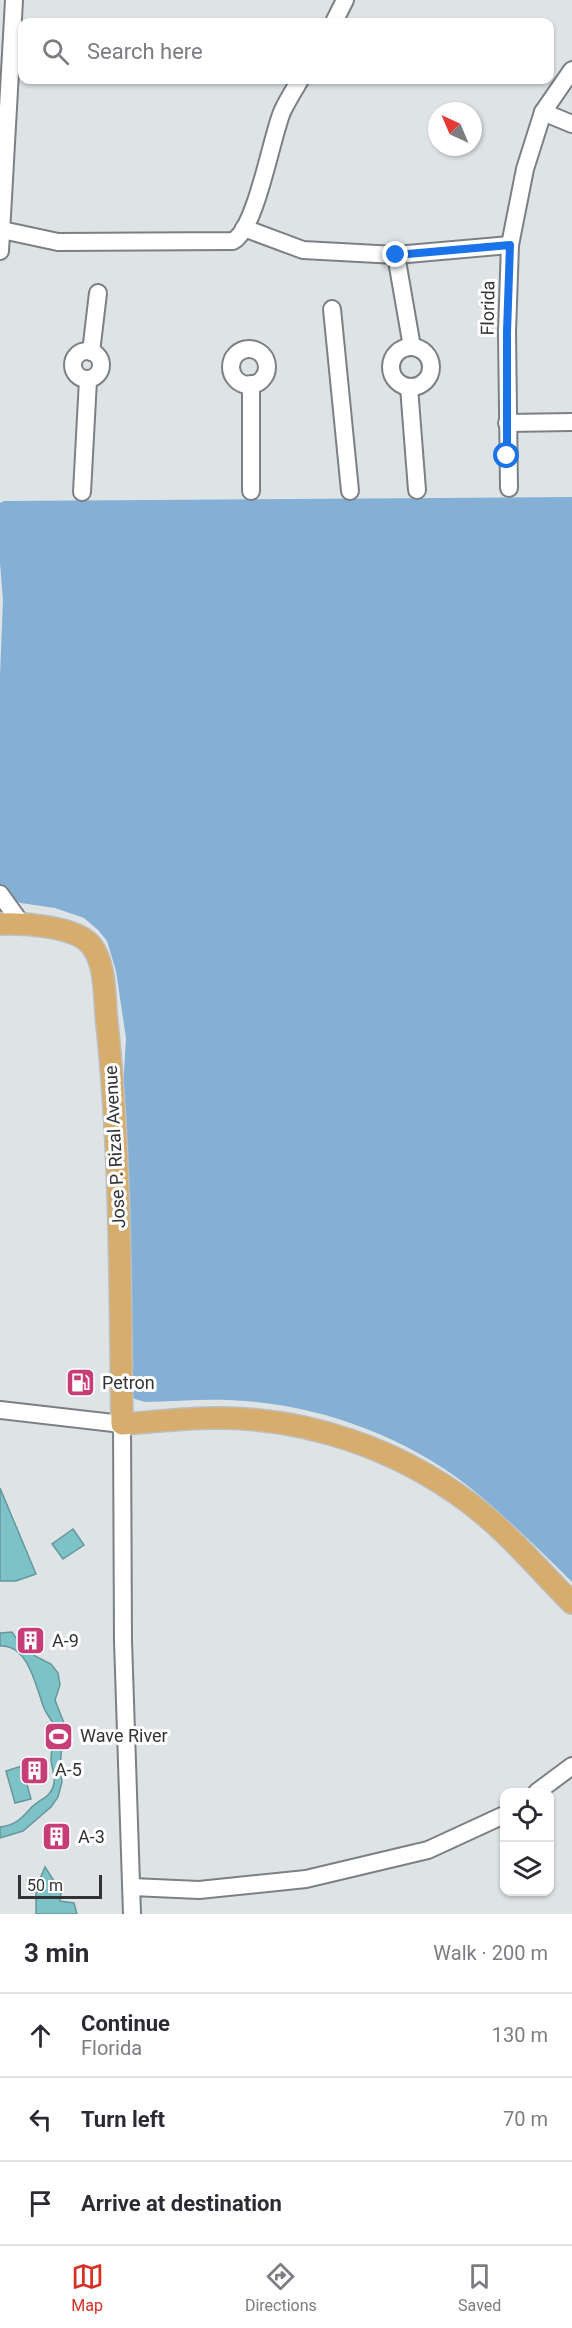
<!DOCTYPE html>
<html lang="en">
<head>
<meta charset="utf-8">
<style>
	body { margin:0; font-family:Roboto,sans-serif; background:#f2f2f3; color:#2b2b33 }
	.controls { position:absolute; right:18px; bottom:18px; display:grid; overflow:hidden; border-radius:12px; box-shadow:0 2px 4px #0004 }
	.controls button { width:54px; height:54px; display:grid; place-items:center; padding:0; border:0; border-bottom:2px solid #e1e1e2; background:#fff; color:#2b2b33; font:30px sans-serif }
	.compass { position:absolute; left:428px; top:102px; width:54px; height:54px; border-radius:50%; background:#fff; box-shadow:0 2px 4px #0004; rotate:316deg }
	.scale { position:absolute; left:18px; bottom:15px; width:84px; box-sizing:border-box; padding-left:6px; border:3px solid #313334; border-top:0; font-size:16px; line-height:21px; white-space:nowrap; color:#313334; -webkit-text-stroke:4px #fff; paint-order:stroke }
	.stop { position:absolute; width:18px; height:18px; margin:-14px; border:4px solid #1a73e8; border-radius:50%; background:#fff }
	.stop.end { background:#1a73e8; border-color:#fff; box-shadow:0 2px 6px #0008 }
	.list { margin:0; padding:0; list-style:none }
	h2 { display:flex; justify-content:space-between; align-items:center; height:78px; margin:0; padding:0 24px; font-size:26px }
	h2 small { font-size:20px; font-weight:400; color:#7c7c81 }
	.list li { display:grid; grid-template-columns:39px 1fr auto; gap:18px; align-items:center; box-sizing:border-box; height:84px; padding:0 24px; border-top:2px solid #e1e1e2 }
	.list b { display:block; font-size:22px; white-space:nowrap }
	.list p { margin:0; font-size:20px; white-space:nowrap; color:#7c7c81 }
	.list em { font-size:20px; font-style:normal; color:#7c7c81 }
	.icon { flex:none; width:33px; height:33px; fill:none; stroke:currentColor; stroke-width:2; stroke-linecap:round; stroke-linejoin:round }
	.map { position:relative; flex:none; width:572px; height:1914px; overflow:hidden }
	.search { position:absolute; background:#fff; box-shadow:0 2px 4px #0004; left:18px; right:18px; top:18px; height:66px; display:flex; align-items:center; gap:15px; box-sizing:border-box; padding:0 21px; border-radius:12px; color:#7c7c81; font-size:22px }
	.sheet { height:330px; background:#fff }
	nav { display:flex; justify-content:space-around; align-items:center; box-sizing:border-box; height:84px; border-top:2px solid #e1e1e2; background:#fff; font-size:16px; color:#7c7c81 }
	nav a { display:grid; justify-items:center; gap:3px }
	nav .on { color:#d93025 }
	.map>svg:first-child { display:block }
	.forest { fill:#85b0d5 }
	.water { fill:#7cc2c7; stroke:#66979b; stroke-width:1.5 }
	.lines { fill:none; stroke-linecap:round; stroke-linejoin:round }
	.minor-casing { stroke:#7c8084; stroke-width:20 }
	.major-casing { stroke:#bdbebe; stroke-width:24 }
	.minor { stroke:#fff; stroke-width:16 }
	.major { stroke:#d6ad6c; stroke-width:21 }
	.route { stroke:#1a73e8; stroke-width:8 }
	.labels { text-anchor:middle; stroke-width:6; stroke-linejoin:round; paint-order:stroke }
	.street-label { font-size:18px; fill:#313334; stroke:#fff }
	.poi-label { font-size:18px; fill:#313334; stroke:#fff; text-anchor:start }
</style>
</head>
<body>
<div class="map">
<svg width="572" height="1914" viewBox="0 0 572 1914">
	<rect width="100%" height="100%" fill="#dee3e6"/>
	<path class="forest" d="M572,497V1582C539,1549 505,1516 468,1486C405,1437 324,1407 245,1401C212,1398 178,1401 145,1402L135,1399L129,1394L123,1090L126,1038L116,971L107,941L98,930L84,918L55,908L21,903L13,900L0,886V675L3,600L0,563V503L4,501Z"/>
	<g class="water">
		<polygon points="0,1488 36,1574 16,1581 0,1581"/>
		<polygon points="73,1529 84,1545 63,1559 52,1544"/>
		<path d="M12,1632L16,1638L25,1642L35,1656L51,1664L58,1673L60,1685L55,1700L64,1723L60,1767L62,1782L58,1797L51,1807L23,1831L0,1838V1827C15,1825 20,1820 30,1809C38,1799 51,1799 54,1783C55,1776 52,1768 51,1760C51,1748 56,1736 53,1724C51,1718 46,1714 44,1708C36,1688 29,1644 0,1646V1633Z"/>
		<polygon points="22,1766 31,1799 15,1803 6,1771"/>
		<polygon points="45,1867 54,1881 62,1885 60,1901 74,1903 77,1914 36,1914 36,1888"/>
	</g>
	<g class="lines">
		<defs>
			<g id="minor">
				<polyline points="334,22 345,0"/>
				<polyline points="543,112 572,124"/>
				<polyline points="244,228 303,250 396,255 510,245"/>
				<path d="M2,230L58,242L233,241C256,229 271,139 282,112C287,101 294,90 300,80"/>
				<polyline points="0,251 14,0"/>
				<polyline points="396,255 412,347"/>
				<polyline points="332,309 350,491"/>
				<circle cx="411" cy="367" r="20"/>
				<circle cx="249" cy="367" r="18"/>
				<circle cx="87" cy="365" r="14"/>
				<polyline points="91,352 98,293"/>
				<polyline points="251,384 251,491"/>
				<polyline points="409,387 417,490"/>
				<polyline points="507,423 572,422"/>
				<polyline points="509,488 507,332 510,245 525,169 543,112 572,70"/>
				<polyline points="82,492 88,380"/>
				<polyline points="0,894 23,926"/>
				<polyline points="0,1410 122,1424 123,1641 132,1914"/>
				<polyline points="537,1792 572,1766"/>
				<polyline points="132,1887 199,1890 306,1879 428,1850 504,1815"/>
			</g>
			<path id="major" d="M0,924C24,923 75,926 91,945C107,965 104,1000 107,1024C121,1157 120,1290 122,1424C155,1422 189,1417 222,1418C310,1419 397,1449 468,1502C506,1530 538,1569 572,1603"/>
		</defs>
		<use href="#minor" class="minor-casing"/>
		<use href="#major" class="major-casing"/>
		<use href="#minor" class="minor"/>
		<use href="#major" class="major"/>
	</g>
	<g class="lines">
		<polyline class="route" points="396,255 510,245 507,332 507,456"/>
	</g>
	<defs>
		<symbol id="fuel-square" viewBox="-11 -11 22 22"><rect x="-9" y="-9" width="18" height="18" rx="4" fill="#c63d77" stroke="#fff"/><path d="M-5.5-6h7V0h2V4h1.3V-2.5L3-4.5l.8-.8L6-3V5H2.5V1h-1V6h-7ZM-4.2-4.7v3.2H.2V-4.7Z" fill="#fff"/></symbol>
		<symbol id="building-square" viewBox="-11 -11 22 22"><rect x="-9" y="-9" width="18" height="18" rx="4" fill="#c63d77" stroke="#fff"/><path d="M-4-6H4V6H1V3H-1V6H-4ZM-2.5-4.3h1.7v1.8h-1.7ZM.8-4.3h1.7v1.8H.8ZM-2.5-1h1.7V.8h-1.7ZM.8-1h1.7V.8H.8Z" fill="#fff"/></symbol>
		<symbol id="stadium-square" viewBox="-11 -11 22 22"><rect x="-9" y="-9" width="18" height="18" rx="4" fill="#c63d77" stroke="#fff"/><path d="M0-5a6.5 5 0 1 0 0 10a6.5 5 0 1 0 0-10ZM-3.5-1.8h7v3.6h-7Z" fill="#fff"/></symbol>
	</defs>
	<g fill-rule="evenodd">
		<use href="#fuel-square" x="64" y="1366" width="33" height="33"/>
		<use href="#building-square" x="14" y="1624" width="33" height="33"/>
		<use href="#stadium-square" x="42" y="1720" width="33" height="33"/>
		<use href="#building-square" x="18" y="1754" width="33" height="33"/>
		<use href="#building-square" x="40" y="1820" width="33" height="33"/>
	</g>
	<g class="labels">
		<g class="street-label">
			<text transform="translate(488 308) rotate(-89)" y="6">Florida</text>
			<text transform="translate(115 1147) rotate(-93)" y="6">Jose P. Rizal Avenue</text>
		</g>
		<g class="poi-label">
			<text x="102" y="1389">Petron</text>
			<text x="52" y="1647">A-9</text>
			<text x="80" y="1742">Wave River</text>
			<text x="55" y="1776">A-5</text>
			<text x="78" y="1843">A-3</text>
		</g>
	</g>
</svg>
<div class="controls">
<button><svg class="icon" aria-label="locate" viewBox="0 0 24 24"><circle cx="12" cy="12" r="6"/><path d="M12 2v4M12 18v4M2 12h4M18 12h4"/></svg></button>
<button><svg class="icon" aria-label="layers" viewBox="0 0 24 24"><path d="M12 4l9 5-9 5-9-5zM3 14l9 5 9-5"/></svg></button>
</div>
<svg class="compass" viewBox="-18 -18 36 36"><path d="M0-13l5 13h-10z" fill="#e53935"/><path d="M0 13l5-13h-10z" fill="#7c7c81"/></svg>
<div class="scale">50 m</div>
<div class="stop" style="left:507px;top:456px"></div>
<div class="stop end" style="left:396px;top:255px"></div>
<div class="search"><svg class="icon" aria-label="search" viewBox="0 0 24 24"><circle cx="10" cy="10" r="6"/><path d="M15 15l6 6"/></svg>Search here</div>
</div>
<section class="sheet">
<h2>3 min<small>Walk · 200 m</small></h2>
<ul class="list">
<li><svg class="icon" aria-label="ahead" viewBox="0 0 24 24"><path d="M12 20V5M6 11l6-6 6 6"/></svg><div><b>Continue</b><p>Florida</p></div><em>130 m</em></li>
<li><svg class="icon" aria-label="left" viewBox="0 0 24 24"><path d="M17 20v-9H6M10 6l-5 5 5 5"/></svg><div><b>Turn left</b></div><em>70 m</em></li>
<li><svg class="icon" aria-label="arrive" viewBox="0 0 24 24"><path d="M6 21V4h12l-3 4 3 4H6"/></svg><div><b>Arrive at destination</b></div></li>
</ul>
</section>
<nav>
<a class="on"><svg class="icon" aria-label="map" viewBox="0 0 24 24"><path d="M3 6l6-2 6 2 6-2v14l-6 2-6-2-6 2zM9 4v14M15 6v14"/></svg>Map</a>
<a><svg class="icon" aria-label="directions" viewBox="0 0 24 24"><path d="M12 3l9 9-9 9-9-9zM9 14v-3h6M13 9l2 2-2 2"/></svg>Directions</a>
<a><svg class="icon" aria-label="saved" viewBox="0 0 24 24"><path d="M7 4h10v16l-5-4-5 4z"/></svg>Saved</a>
</nav>
</body>
</html>
